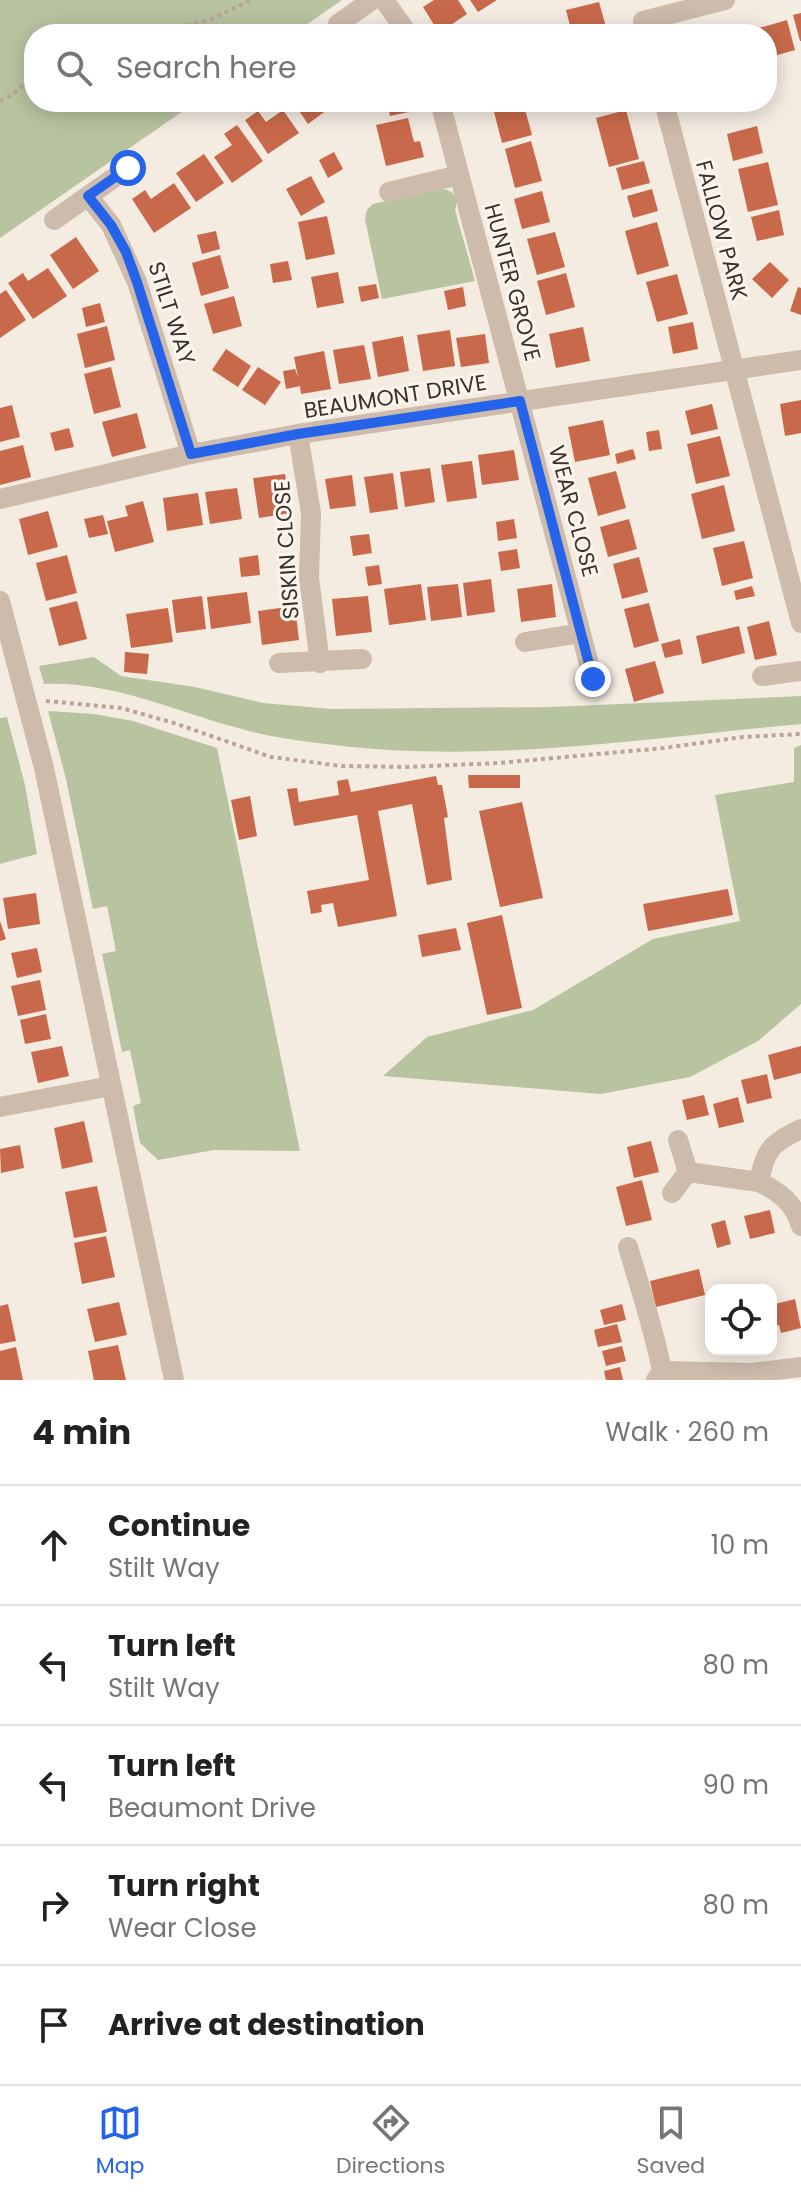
<!DOCTYPE html>
<html lang="en">
<head>
<meta charset="utf-8">
<style>
	body { margin:0; font-family:Poppins,sans-serif; background:#f6f6f6; color:#222 }
	.controls { position:absolute; right:24px; bottom:24px; display:grid; overflow:hidden; border-radius:16px; box-shadow:0 4px 20px #0003 }
	.controls button { width:72px; height:72px; display:grid; place-items:center; padding:0; border:0; border-bottom:2px solid #e0e0e0; background:#fff; color:#222; font:40px sans-serif }
	.stop { position:absolute; width:24px; height:24px; margin:-18px; border:6px solid #2563eb; border-radius:50%; background:#fff }
	.stop.end { background:#2563eb; border-color:#fff; box-shadow:0 2px 8px #0008 }
	.list { margin:0; padding:0; list-style:none }
	h2 { display:flex; justify-content:space-between; align-items:center; height:104px; margin:0; padding:0 32px; font-size:34px }
	h2 small { font-size:26px; font-weight:400; color:#767676 }
	.list li { display:grid; grid-template-columns:52px 1fr auto; gap:24px; align-items:center; box-sizing:border-box; height:120px; padding:0 32px; border-top:2px solid #e0e0e0 }
	.list b { display:block; font-size:30px; white-space:nowrap }
	.list p { margin:0; font-size:26px; white-space:nowrap; color:#767676 }
	.list em { font-size:26px; font-style:normal; color:#767676 }
	.icon { flex:none; width:44px; height:44px; fill:none; stroke:currentColor; stroke-width:2; stroke-linecap:round; stroke-linejoin:round }
	.map { position:relative; flex:none; width:801px; height:1380px; overflow:hidden }
	.search { position:absolute; background:#fff; box-shadow:0 4px 20px #0003; left:24px; right:24px; top:24px; height:88px; display:flex; align-items:center; gap:20px; box-sizing:border-box; padding:0 28px; border-radius:32px; color:#767676; font-size:30px }
	.sheet { height:704px; background:#fff }
	nav { display:flex; justify-content:space-around; align-items:center; box-sizing:border-box; height:112px; border-top:2px solid #e0e0e0; background:#fff; font-size:22px; color:#767676 }
	nav a { display:grid; justify-items:center; gap:4px }
	nav .on { color:#2563eb }
	.map>svg:first-child { display:block }
	.green { fill:#b8c4a0 }
	.building { fill:#c8694b }
	.lines { fill:none; stroke-linecap:round; stroke-linejoin:round }
	.path { stroke:#b9a596; stroke-width:4; stroke-dasharray:4 4; stroke-linecap:butt }
	.minor { stroke:#cdbbac; stroke-width:20 }
	.route { stroke:#2563eb; stroke-width:10 }
	.labels { text-anchor:middle; stroke-width:6; stroke-linejoin:round; paint-order:stroke }
	.street-label { font-size:22px; fill:#3b302b; stroke:#fbf5ee }
</style>
</head>
<body>
<div class="map">
<svg width="801" height="1380" viewBox="0 0 801 1380">
	<rect width="100%" height="100%" fill="#f4ebe1"/>
	<g class="green">
		<polygon points="0,0 342,0 293,34 34,34 34,102 196,102 0,238"/>
		<path d="M438,189C452,188 460,196 455,210L475,281L382,299L365,219L367,210L373,204Z"/>
		<path d="M94,657L121,676L195,687L263,703L332,709L551,707L801,696V724C647,738 489,764 334,745C302,741 269,737 238,728C173,711 113,681 44,684L39,666Z"/>
		<polygon points="48,711 94,714 133,721 217,748 300,1151 214,1150 158,1160 140,1143 133,1106 141,1103 130,1050 122,1052 102,954 116,951 107,906 93,909 66,779"/>
		<polygon points="7,717 25,785 37,854 0,864 0,718"/>
		<polygon points="801,745 801,1004 758,1041 690,1077 601,1094 383,1076 427,1037 533,1010 653,939 740,921 715,795 794,782 794,748"/>
	</g>
	<g class="building">
		<polygon points="434,0 458,0 467,14 439,33 423,7"/>
		<polygon points="470,0 497,0 478,12"/>
		<polygon points="599,2 608,34 572,34 566,10"/>
		<polygon points="801,13 801,41 800,41 793,15"/>
		<polygon points="787,20 795,50 767,58 767,34 738,34"/>
		<polygon points="514,28 515,34 496,34 495,33"/>
		<polygon points="293,102 328,102 331,107 308,124"/>
		<polygon points="387,102 407,102 409,112 390,116"/>
		<polygon points="500,102 523,102 532,135 502,143 492,104"/>
		<polygon points="598,102 624,102 624,103 600,110"/>
		<polygon points="283,110 299,133 268,154 245,120 258,111 266,122"/>
		<polygon points="626,110 639,159 609,167 596,118"/>
		<polygon points="408,118 414,142 420,141 424,157 386,166 376,125"/>
		<polygon points="237,125 263,161 232,183 214,157 232,145 224,134"/>
		<polygon points="757,126 763,153 733,161 727,134"/>
		<polygon points="531,141 542,181 515,188 505,149"/>
		<polygon points="334,152 343,169 328,178 319,160"/>
		<polygon points="204,154 224,183 196,202 176,173"/>
		<polygon points="644,161 650,183 622,190 616,168"/>
		<polygon points="768,162 778,205 748,212 738,169"/>
		<polygon points="311,176 325,202 301,216 286,189"/>
		<polygon points="174,183 191,208 154,233 132,199 145,190 151,199"/>
		<polygon points="652,189 658,211 633,218 627,196"/>
		<polygon points="542,191 550,222 522,229 514,199"/>
		<polygon points="779,210 784,235 757,241 751,217"/>
		<polygon points="327,216 335,254 306,260 298,222"/>
		<polygon points="657,222 669,266 637,275 625,231"/>
		<polygon points="216,231 220,249 202,254 197,235"/>
		<polygon points="555,232 565,267 537,275 527,239"/>
		<polygon points="76,237 99,271 73,289 50,255"/>
		<polygon points="220,255 229,288 201,296 192,263"/>
		<polygon points="288,261 292,280 273,283 270,264"/>
		<polygon points="770,262 789,280 772,298 752,279"/>
		<polygon points="48,268 67,296 33,319 8,283 23,273 28,281"/>
		<polygon points="338,272 344,303 317,308 311,277"/>
		<polygon points="566,273 575,307 546,315 537,281"/>
		<polygon points="677,274 688,314 657,322 646,282"/>
		<polygon points="376,284 379,298 361,302 358,287"/>
		<polygon points="463,287 466,306 448,310 444,291"/>
		<polygon points="798,287 801,288 801,315 790,311"/>
		<polygon points="6,290 26,320 0,338 0,294"/>
		<polygon points="234,296 242,326 213,334 204,304"/>
		<polygon points="100,303 105,322 86,327 82,308"/>
		<polygon points="693,322 698,349 673,354 668,327"/>
		<polygon points="107,326 115,360 85,368 77,334"/>
		<polygon points="583,327 590,361 556,368 549,334"/>
		<polygon points="450,330 455,366 423,371 417,335"/>
		<polygon points="485,334 489,363 461,367 456,338"/>
		<polygon points="403,336 409,371 378,377 372,342"/>
		<polygon points="364,345 371,379 339,384 333,350"/>
		<polygon points="226,349 251,366 238,387 212,370"/>
		<polygon points="324,351 331,389 301,394 300,386 286,389 283,371 295,369 298,377 294,357"/>
		<polygon points="111,367 121,407 94,414 84,374"/>
		<polygon points="258,367 281,382 265,405 242,390"/>
		<polygon points="801,400 801,433 785,436 780,404"/>
		<polygon points="712,404 718,429 691,435 685,411"/>
		<polygon points="12,405 20,437 0,442 0,408"/>
		<polygon points="137,413 146,448 112,457 102,422"/>
		<polygon points="603,420 610,455 575,462 568,427"/>
		<polygon points="69,428 74,447 55,451 50,433"/>
		<polygon points="659,430 662,449 649,451 646,432"/>
		<polygon points="720,436 730,476 696,484 687,444"/>
		<polygon points="23,445 31,477 0,485 0,451"/>
		<polygon points="633,449 636,459 617,464 615,454"/>
		<polygon points="514,450 519,480 482,485 478,455"/>
		<polygon points="472,461 477,498 447,502 441,465"/>
		<polygon points="430,468 435,502 405,507 400,472"/>
		<polygon points="616,471 626,508 598,516 588,478"/>
		<polygon points="393,473 398,509 370,513 364,477"/>
		<polygon points="285,474 291,513 259,518 253,478"/>
		<polygon points="352,475 356,506 330,509 325,479"/>
		<polygon points="724,485 735,531 702,539 691,494"/>
		<polygon points="237,488 242,519 210,524 205,492"/>
		<polygon points="198,493 203,525 167,531 163,498"/>
		<polygon points="143,501 154,542 115,552 107,521 128,516 125,506"/>
		<polygon points="48,511 58,547 28,555 19,519"/>
		<polygon points="103,515 108,534 89,538 84,519"/>
		<polygon points="514,519 517,538 498,541 496,522"/>
		<polygon points="629,519 637,549 608,557 600,527"/>
		<polygon points="369,534 372,553 353,556 350,536"/>
		<polygon points="744,541 753,578 722,586 713,548"/>
		<polygon points="517,549 520,568 501,571 498,552"/>
		<polygon points="67,555 77,593 46,601 36,563"/>
		<polygon points="258,555 260,575 241,577 239,558"/>
		<polygon points="639,557 648,592 622,599 613,564"/>
		<polygon points="379,565 382,584 368,586 365,567"/>
		<polygon points="491,579 495,612 467,616 463,583"/>
		<polygon points="421,584 426,620 389,625 384,589"/>
		<polygon points="458,584 462,617 431,621 427,587"/>
		<polygon points="552,584 556,617 521,622 517,589"/>
		<polygon points="752,586 755,596 736,600 734,591"/>
		<polygon points="247,592 251,623 211,629 207,597"/>
		<polygon points="202,596 206,629 176,633 172,600"/>
		<polygon points="368,596 372,632 336,636 332,599"/>
		<polygon points="77,601 87,639 59,646 49,608"/>
		<polygon points="649,603 659,641 634,648 624,609"/>
		<polygon points="295,606 299,640 262,645 258,611"/>
		<polygon points="168,608 173,642 131,648 126,614"/>
		<polygon points="769,621 777,655 755,660 747,627"/>
		<polygon points="739,626 745,653 702,664 696,636"/>
		<polygon points="680,639 683,654 665,658 661,644"/>
		<polygon points="125,652 149,654 147,674 124,672"/>
		<polygon points="655,661 664,693 634,702 625,669"/>
		<polygon points="468,775 520,775 520,788 469,788"/>
		<polygon points="436,776 438,785 442,785 448,817 444,818 452,880 427,885 412,804 378,811 397,916 338,927 333,903 321,905 322,912 311,914 307,891 369,880 357,815 294,826 287,789 297,788 299,802 339,795 337,781 348,779 351,792"/>
		<polygon points="250,796 257,836 239,840 231,800"/>
		<polygon points="522,802 543,898 500,907 479,811"/>
		<polygon points="728,889 733,915 648,931 643,904"/>
		<polygon points="36,893 40,924 8,929 3,898"/>
		<polygon points="502,915 522,1008 487,1015 467,923"/>
		<polygon points="0,921 6,939 0,941"/>
		<polygon points="456,928 461,950 422,957 418,935"/>
		<polygon points="37,948 42,972 17,978 11,953"/>
		<polygon points="40,980 46,1010 18,1016 11,986"/>
		<polygon points="46,1014 51,1039 25,1044 20,1020"/>
		<polygon points="62,1046 69,1076 38,1083 31,1052"/>
		<polygon points="801,1046 801,1073 774,1080 768,1055"/>
		<polygon points="767,1074 772,1098 747,1104 741,1080"/>
		<polygon points="704,1095 709,1115 687,1120 682,1100"/>
		<polygon points="738,1097 744,1122 719,1128 713,1104"/>
		<polygon points="84,1121 93,1162 62,1169 54,1128"/>
		<polygon points="651,1141 659,1172 634,1178 627,1147"/>
		<polygon points="20,1145 24,1168 1,1173 0,1149"/>
		<polygon points="642,1180 652,1220 626,1226 616,1187"/>
		<polygon points="97,1186 107,1232 74,1238 65,1192"/>
		<polygon points="770,1210 775,1233 750,1239 744,1216"/>
		<polygon points="725,1220 731,1244 717,1248 711,1224"/>
		<polygon points="106,1236 115,1277 82,1284 74,1243"/>
		<polygon points="699,1269 705,1295 656,1307 650,1281"/>
		<polygon points="795,1299 801,1328 781,1333 779,1325 771,1327 771,1305"/>
		<polygon points="119,1302 127,1335 95,1342 87,1309"/>
		<polygon points="8,1304 16,1341 0,1344 0,1306"/>
		<polygon points="622,1304 626,1320 604,1325 600,1310"/>
		<polygon points="617,1324 622,1342 598,1347 594,1330"/>
		<polygon points="118,1345 126,1380 94,1380 88,1351"/>
		<polygon points="622,1346 626,1361 606,1366 602,1351"/>
		<polygon points="16,1347 23,1380 0,1380 0,1351"/>
		<polygon points="620,1367 623,1380 606,1380 604,1371"/>
	</g>
	<g class="lines">
		<g class="path">
			<polyline points="156,34 211,19 251,0"/>
			<polyline points="0,101 13,94 34,76"/>
			<polyline points="46,701 121,708 174,723 271,757 342,766 406,767 499,763 664,748 743,737 801,734"/>
		</g>
		<g class="minor">
			<polyline points="384,0 408,34"/>
			<polyline points="643,21 725,0"/>
			<polyline points="338,24 372,0"/>
			<polyline points="440,102 593,679"/>
			<polyline points="664,102 801,623"/>
			<polyline points="389,192 459,175"/>
			<polyline points="88,196 111,225 137,282 191,454"/>
			<polyline points="54,220 128,168"/>
			<polyline points="298,434 311,513 309,578 320,663"/>
			<polyline points="0,499 191,454 298,434 801,360"/>
			<polyline points="0,601 44,768 174,1380"/>
			<polyline points="525,642 581,633"/>
			<polyline points="279,663 362,659"/>
			<polyline points="762,676 801,671"/>
			<polyline points="0,1107 111,1086"/>
			<path d="M688,1172L759,1182C765,1150 771,1143 801,1129"/>
			<path d="M759,1182C780,1192 794,1203 801,1226"/>
			<polyline points="672,1193 688,1172 678,1140"/>
			<path d="M628,1247C640,1288 654,1329 662,1371L656,1380"/>
			<polyline points="662,1371 752,1373 801,1367"/>
		</g>
	</g>
	<g class="lines">
		<polyline class="route" points="128,168 88,196 111,225 126,252 137,282 191,454 298,434 520,401 593,679"/>
	</g>
	<g class="labels">
		<g class="street-label">
			<text transform="translate(722 230) rotate(75)" y="8">FALLOW PARK</text>
			<text transform="translate(513 282) rotate(75)" y="8">HUNTER GROVE</text>
			<text transform="translate(172 313) rotate(72)" y="8">STILT WAY</text>
			<text transform="translate(395 396) rotate(-9)" y="8">BEAUMONT DRIVE</text>
			<text transform="translate(574 511) rotate(75)" y="8">WEAR CLOSE</text>
			<text transform="translate(286 550) rotate(-94)" y="8">SISKIN CLOSE</text>
		</g>
	</g>
</svg>
<div class="controls">
<button><svg class="icon" aria-label="locate" viewBox="0 0 24 24"><circle cx="12" cy="12" r="6"/><path d="M12 2v4M12 18v4M2 12h4M18 12h4"/></svg></button>
</div>
<div class="stop" style="left:128px;top:168px"></div>
<div class="stop end" style="left:593px;top:679px"></div>
<div class="search"><svg class="icon" aria-label="search" viewBox="0 0 24 24"><circle cx="10" cy="10" r="6"/><path d="M15 15l6 6"/></svg>Search here</div>
</div>
<section class="sheet">
<h2>4 min<small>Walk · 260 m</small></h2>
<ul class="list">
<li><svg class="icon" aria-label="ahead" viewBox="0 0 24 24"><path d="M12 20V5M6 11l6-6 6 6"/></svg><div><b>Continue</b><p>Stilt Way</p></div><em>10 m</em></li>
<li><svg class="icon" aria-label="left" viewBox="0 0 24 24"><path d="M17 20v-9H6M10 6l-5 5 5 5"/></svg><div><b>Turn left</b><p>Stilt Way</p></div><em>80 m</em></li>
<li><svg class="icon" aria-label="left" viewBox="0 0 24 24"><path d="M17 20v-9H6M10 6l-5 5 5 5"/></svg><div><b>Turn left</b><p>Beaumont Drive</p></div><em>90 m</em></li>
<li><svg class="icon" aria-label="right" viewBox="0 0 24 24"><path d="M7 20v-9h11M14 6l5 5-5 5"/></svg><div><b>Turn right</b><p>Wear Close</p></div><em>80 m</em></li>
<li><svg class="icon" aria-label="arrive" viewBox="0 0 24 24"><path d="M6 21V4h12l-3 4 3 4H6"/></svg><div><b>Arrive at destination</b></div></li>
</ul>
</section>
<nav>
<a class="on"><svg class="icon" aria-label="map" viewBox="0 0 24 24"><path d="M3 6l6-2 6 2 6-2v14l-6 2-6-2-6 2zM9 4v14M15 6v14"/></svg>Map</a>
<a><svg class="icon" aria-label="directions" viewBox="0 0 24 24"><path d="M12 3l9 9-9 9-9-9zM9 14v-3h6M13 9l2 2-2 2"/></svg>Directions</a>
<a><svg class="icon" aria-label="saved" viewBox="0 0 24 24"><path d="M7 4h10v16l-5-4-5 4z"/></svg>Saved</a>
</nav>
</body>
</html>
